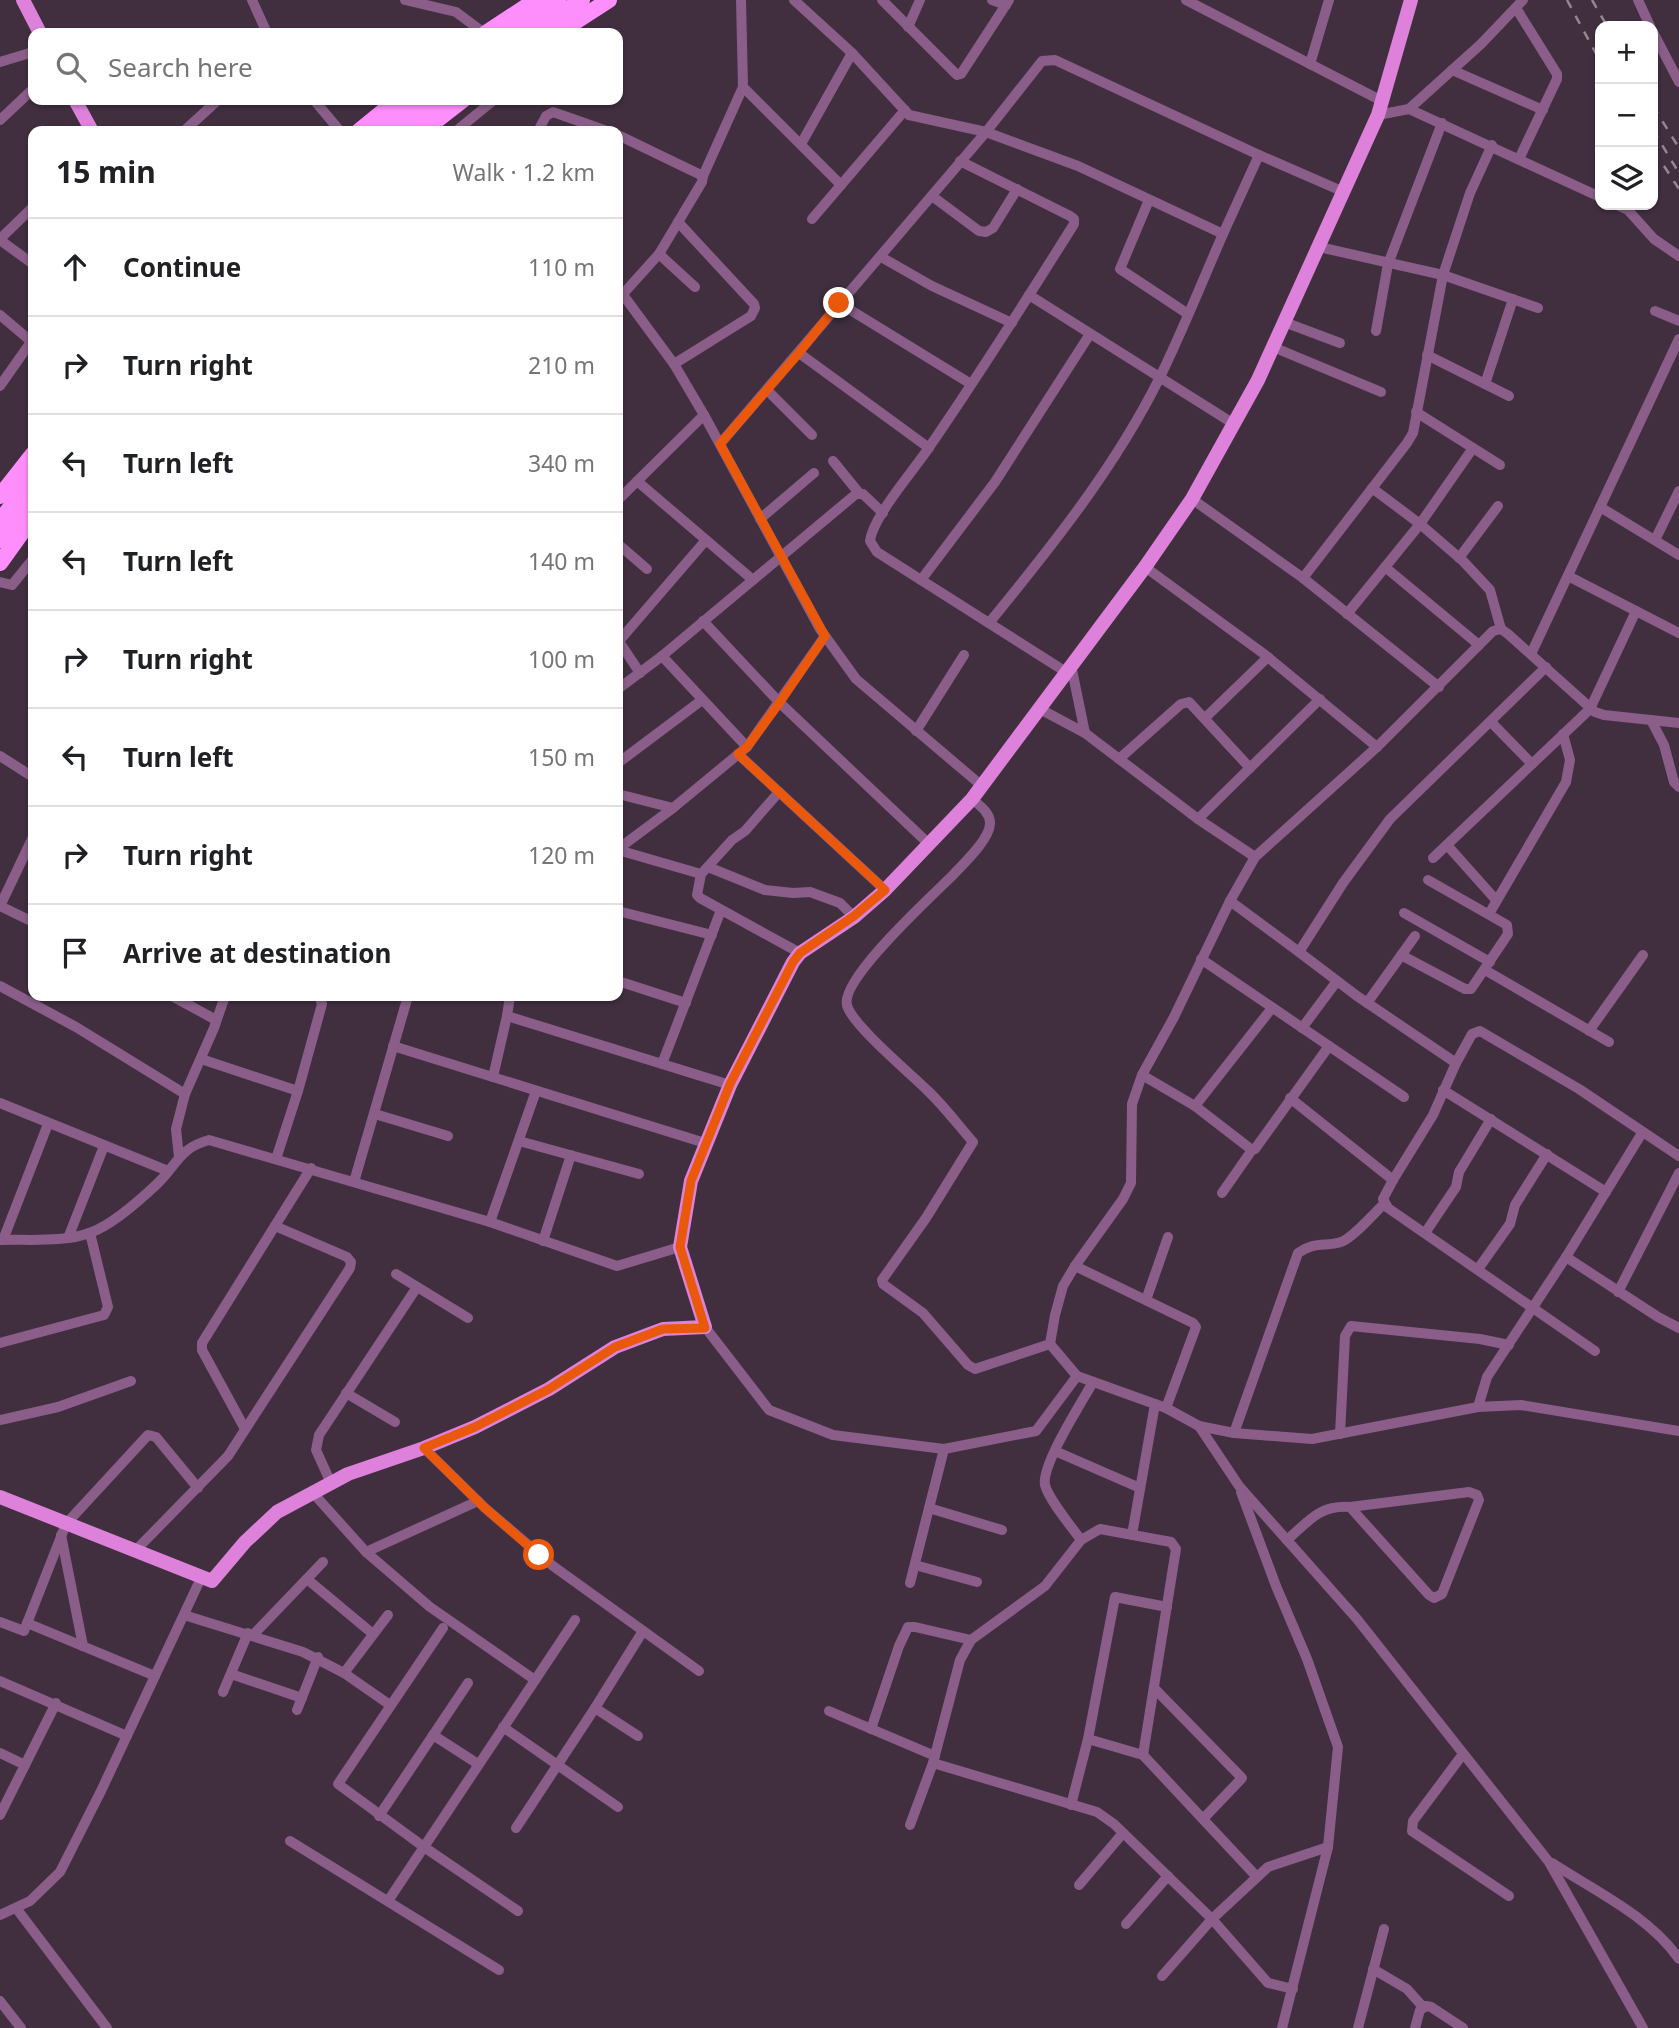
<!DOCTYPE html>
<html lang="en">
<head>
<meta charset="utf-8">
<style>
	body { margin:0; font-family:"Noto Sans",sans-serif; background:#f6f6f6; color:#202124 }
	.controls { position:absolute; right:21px; top:21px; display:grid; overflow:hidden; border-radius:14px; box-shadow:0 2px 5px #0004 }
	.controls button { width:63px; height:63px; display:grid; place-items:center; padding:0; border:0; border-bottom:2px solid #e0e0e0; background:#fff; color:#202124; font:35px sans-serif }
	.stop { position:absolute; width:21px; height:21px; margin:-16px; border:5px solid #ea580c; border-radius:50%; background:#fff }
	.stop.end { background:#ea580c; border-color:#fff; box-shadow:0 2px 7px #0008 }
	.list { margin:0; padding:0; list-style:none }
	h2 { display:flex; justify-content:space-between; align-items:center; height:91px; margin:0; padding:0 28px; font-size:30px }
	h2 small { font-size:23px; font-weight:400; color:#757577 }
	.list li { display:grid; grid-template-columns:46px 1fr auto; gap:21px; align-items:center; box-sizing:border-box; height:98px; padding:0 28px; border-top:2px solid #e0e0e0 }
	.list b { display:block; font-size:26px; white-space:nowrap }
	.list em { font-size:23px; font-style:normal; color:#757577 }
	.icon { flex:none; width:38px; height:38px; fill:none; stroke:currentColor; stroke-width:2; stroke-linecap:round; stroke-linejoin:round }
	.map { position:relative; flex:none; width:1679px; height:2028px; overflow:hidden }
	.search { position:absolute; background:#fff; box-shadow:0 2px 5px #0004; left:28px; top:28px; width:595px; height:77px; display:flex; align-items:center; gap:18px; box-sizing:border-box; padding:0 24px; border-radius:14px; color:#757577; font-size:26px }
	.panel { position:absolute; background:#fff; box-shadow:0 2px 5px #0004; left:28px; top:126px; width:595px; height:875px; border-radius:14px }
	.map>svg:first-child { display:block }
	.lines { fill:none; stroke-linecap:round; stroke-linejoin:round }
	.minor { stroke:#8a5e89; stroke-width:10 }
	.major { stroke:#dd81db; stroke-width:14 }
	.highway { stroke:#fe8efb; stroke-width:16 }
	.rail { stroke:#958694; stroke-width:2.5; stroke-dasharray:9 9; stroke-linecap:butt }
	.route { stroke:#ea580c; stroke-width:9 }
</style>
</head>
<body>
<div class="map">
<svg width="1679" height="2028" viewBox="0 0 1679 2028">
	<rect width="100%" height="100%" fill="#412f40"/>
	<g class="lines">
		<g class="minor">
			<polyline points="252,0 267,33"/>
			<polyline points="405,0 456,12 484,33"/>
			<polyline points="741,0 743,87 841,185"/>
			<polyline points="794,0 852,53 909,115 986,132 1078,166 1223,234 1259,155 1344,192"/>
			<polyline points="882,0 957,75 961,74 1009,0"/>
			<polyline points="992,0 1006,5"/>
			<polyline points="1186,0 1382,101"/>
			<polyline points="1638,0 1650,26"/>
			<polyline points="1516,8 1557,74 1557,79 1519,159"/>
			<polyline points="908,27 920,0"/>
			<polyline points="1653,32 1679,82"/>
			<polyline points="0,62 33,52"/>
			<polyline points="1310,64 1329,0"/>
			<polyline points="1452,70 1543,110"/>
			<polyline points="314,100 340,131"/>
			<polyline points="1409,109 1600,197"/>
			<polyline points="1378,115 1409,109 1481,44 1523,0"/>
			<polyline points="0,120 33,89"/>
			<polyline points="184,131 218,100"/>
			<polyline points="456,131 494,100"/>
			<polyline points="538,131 546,116 553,112 607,131"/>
			<polyline points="618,135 703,176 743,87"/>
			<polyline points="801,144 852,53"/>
			<path d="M960,161L1070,216L1074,219V224C1027,299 980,373 930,446C915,469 873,516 870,541L877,552L1066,672"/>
			<polyline points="932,196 979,231 986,232 993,228 1017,189"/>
			<polyline points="1149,200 1120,269 1188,314"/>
			<polyline points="1617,205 1628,210 1654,239 1679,256"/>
			<polyline points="812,219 905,110"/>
			<polyline points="0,239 33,207"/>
			<polyline points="0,240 33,264"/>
			<polyline points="1319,247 1443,275 1538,308"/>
			<polyline points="659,254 695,287"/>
			<polyline points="881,257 932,286 1012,323"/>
			<polyline points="618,288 674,364 704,415 820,629 856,679 982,786"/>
			<polyline points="623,294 659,254 702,182 703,176"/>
			<polyline points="1029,295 1234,424"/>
			<polyline points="839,303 971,384"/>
			<polyline points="1655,311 1679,321"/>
			<polyline points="0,315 33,343"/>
			<polyline points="1284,322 1340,343"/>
			<polyline points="1376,331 1388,264 1442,123"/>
			<polyline points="1273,347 1381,392"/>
			<polyline points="799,353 929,448"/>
			<polyline points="1427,355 1509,396"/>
			<polyline points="674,364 751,316 755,308 754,304 678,222"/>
			<polyline points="1485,384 1513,299"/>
			<polyline points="0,386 33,339"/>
			<polyline points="767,390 812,435"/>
			<polyline points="1416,412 1500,465"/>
			<polyline points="720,444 986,132 1042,61 1055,60 1259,155"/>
			<polyline points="1473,448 1420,524 1463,561 1490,590 1501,629"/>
			<polyline points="833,461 859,493"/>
			<polyline points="637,481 753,580"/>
			<polyline points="1192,499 1303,578 1439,687"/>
			<polyline points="618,500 704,415"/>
			<polyline points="1600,507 1679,555"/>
			<polyline points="760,519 814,473"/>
			<polyline points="1655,540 1679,491"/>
			<polyline points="618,544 647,569"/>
			<polyline points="1459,558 1498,506"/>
			<polyline points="1145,567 1264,654 1377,747"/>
			<polyline points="1385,567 1479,645"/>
			<polyline points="1568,576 1679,633"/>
			<polyline points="1303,578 1407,443 1413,433 1443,275 1470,193 1492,145"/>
			<polyline points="921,580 995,482 1090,334"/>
			<polyline points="0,582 12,585 33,559"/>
			<polyline points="1347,614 1420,524 1372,488"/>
			<polyline points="703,621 780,703 930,845"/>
			<path d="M989,623C1052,546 1116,466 1160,377C1183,330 1202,282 1223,234"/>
			<polyline points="618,640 640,673"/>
			<polyline points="619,641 706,540"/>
			<polyline points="1531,654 1679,339"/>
			<polyline points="662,656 747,747"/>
			<polyline points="1071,665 1085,733"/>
			<polyline points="1546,667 1390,819 1343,883 1299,952 1357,996 1456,1063 1472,1034 1480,1031 1579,1089 1679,1156"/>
			<polyline points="618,689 662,656 856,494 863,494 883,513"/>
			<polyline points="1038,708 1085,733 1198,819 1255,857"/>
			<polyline points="1205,718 1268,657"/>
			<polyline points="1651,720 1664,745 1674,782 1679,787"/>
			<polyline points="1491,722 1532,764"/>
			<polyline points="916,731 964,655"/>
			<polyline points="738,754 885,890"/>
			<polyline points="0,756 33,777"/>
			<polyline points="1119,759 1181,704 1189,702 1250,768"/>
			<polyline points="618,763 702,700"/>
			<polyline points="618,794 673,808"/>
			<path d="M972,799C979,805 991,813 990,824C989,840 964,863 953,875C933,895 840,979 847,1005C851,1024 911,1074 927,1090C944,1106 958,1125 973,1142L926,1218L882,1280L883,1284L923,1313L968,1365L975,1369L1050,1344"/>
			<polyline points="1198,819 1320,699"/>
			<polyline points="33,837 0,906 33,922"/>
			<polyline points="1447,845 1496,900"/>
			<polyline points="618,849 673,808 747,747 825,636"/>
			<polyline points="618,850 701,874 697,895 700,898 800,953"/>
			<polyline points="1433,858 1590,709 1636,611"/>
			<polyline points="708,867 765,890 793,893 810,892 840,903 854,917"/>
			<polyline points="703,872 732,840 745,831 779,792"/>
			<polyline points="1230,901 1299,952"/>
			<polyline points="618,911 712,935"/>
			<polyline points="1404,913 1490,962"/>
			<polyline points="1489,914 1566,782 1570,760 1563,734"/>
			<polyline points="1401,955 1465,989 1471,989 1508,934 1507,925 1428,880"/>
			<polyline points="1201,959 1404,1097"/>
			<polyline points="1485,970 1609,1042"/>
			<polyline points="618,981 686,1003"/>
			<polyline points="0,986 76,1027 185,1094"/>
			<polyline points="172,996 216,1020"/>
			<polyline points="510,996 507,1016 730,1085"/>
			<polyline points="1367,1003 1415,936"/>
			<polyline points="1272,1008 1195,1106 1252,1150 1255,1149 1329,1046"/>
			<polyline points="1302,1028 1337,981"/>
			<polyline points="1589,1031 1643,955"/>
			<polyline points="393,1046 705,1143"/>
			<polyline points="201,1059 298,1091"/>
			<polyline points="662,1064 721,910"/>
			<polyline points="1142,1075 1195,1106"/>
			<polyline points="493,1077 507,1016"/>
			<polyline points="1443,1090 1606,1192"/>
			<polyline points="1290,1098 1393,1180 1383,1199 1388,1208 1595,1351"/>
			<polyline points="0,1103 168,1171"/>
			<polyline points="375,1114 448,1136"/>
			<polyline points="519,1141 639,1174"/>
			<polyline points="179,1157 176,1129 185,1094 214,1028 225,996"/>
			<polyline points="276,1159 298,1091 322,1004 319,996"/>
			<polyline points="1393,1180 1433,1115 1456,1063"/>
			<polyline points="354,1182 408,996"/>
			<polyline points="1222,1193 1252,1150"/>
			<polyline points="490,1222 536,1091"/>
			<polyline points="1425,1233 1456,1187 1459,1172 1491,1119"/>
			<polyline points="68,1238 104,1146"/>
			<path d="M0,1240C29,1239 65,1243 92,1232C113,1224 140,1200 157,1184C177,1165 179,1148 209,1140L490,1222L617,1266L680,1247"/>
			<polyline points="3,1240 48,1124"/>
			<polyline points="543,1241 571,1155"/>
			<polyline points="1566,1257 1658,1317 1679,1328"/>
			<polyline points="1075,1266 1193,1323 1196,1327 1166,1408"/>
			<polyline points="1478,1269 1510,1224 1515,1205 1547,1154"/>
			<polyline points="396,1274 468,1318"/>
			<polyline points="1618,1292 1679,1173"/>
			<polyline points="1146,1300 1168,1237"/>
			<polyline points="705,1327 769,1410 833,1435 944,1449 1036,1431 1077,1376 1166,1408 1199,1426 1234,1433 1312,1439 1478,1407 1521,1405 1679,1431"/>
			<polyline points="0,1343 104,1315 108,1307 90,1233"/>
			<polyline points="1077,1376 1050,1344 1055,1315 1063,1286 1075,1266 1123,1199 1131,1183 1132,1104 1142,1075 1174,1017 1230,901 1255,857 1377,747 1493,631 1501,629 1508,634 1595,712 1604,715 1679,723"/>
			<polyline points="346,1393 395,1422"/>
			<polyline points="1478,1407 1487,1377 1566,1257 1642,1133"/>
			<polyline points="0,1420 58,1407 131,1381"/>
			<polyline points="1199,1426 1239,1486 1357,1619 1549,1862 1643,2028"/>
			<polyline points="245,1429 202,1350 202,1343 311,1168"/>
			<path d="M1234,1433L1298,1253C1315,1241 1325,1247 1341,1242C1353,1238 1374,1213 1384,1204"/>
			<polyline points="1340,1434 1345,1336 1351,1326 1480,1339 1509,1345"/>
			<polyline points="424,1448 485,1508 553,1566 699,1671"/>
			<polyline points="1055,1451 1140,1488"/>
			<polyline points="331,1483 316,1450 319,1435 417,1287"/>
			<polyline points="1241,1492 1276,1586 1307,1659 1338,1747 1328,1847 1282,2028"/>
			<polyline points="313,1493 366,1552 430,1607 535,1680"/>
			<polyline points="929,1508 1002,1530"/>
			<polyline points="61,1535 83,1646"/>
			<polyline points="1132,1535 1155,1404"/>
			<path d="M1081,1540C1071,1526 1049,1500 1045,1485C1041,1465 1082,1402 1093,1382"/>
			<path d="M1287,1540C1309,1521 1319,1505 1350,1507L1469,1492L1477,1495L1479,1500L1442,1594L1434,1598L1429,1595L1350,1507"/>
			<polyline points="135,1551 228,1456 350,1268 351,1262 347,1257 275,1226"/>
			<polyline points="366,1552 478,1501"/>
			<polyline points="915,1565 977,1582"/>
			<polyline points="307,1579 373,1634"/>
			<polyline points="910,1583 944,1449"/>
			<polyline points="184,1615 303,1652 344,1673 390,1705"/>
			<polyline points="0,1622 24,1631 66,1524 148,1435 156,1437 198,1488"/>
			<polyline points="27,1623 155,1676"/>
			<polyline points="443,1628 338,1784 424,1847 518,1911"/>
			<polyline points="253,1635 323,1562"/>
			<polyline points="344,1673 388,1615"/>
			<polyline points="231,1674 302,1698"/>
			<polyline points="0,1681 127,1736"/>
			<polyline points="1154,1688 1242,1778 1203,1819"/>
			<polyline points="223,1692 248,1633"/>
			<polyline points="595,1708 638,1736"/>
			<polyline points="297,1710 318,1657"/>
			<polyline points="829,1711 935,1756"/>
			<polyline points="503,1727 618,1807"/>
			<polyline points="871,1729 899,1646 908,1627 915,1627 971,1640"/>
			<polyline points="433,1735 478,1764"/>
			<polyline points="1088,1739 1143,1755 1257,1877"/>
			<polyline points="0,1753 25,1765"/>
			<polyline points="1463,1754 1413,1821 1412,1831 1509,1896"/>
			<polyline points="933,1763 1097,1812 1114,1824 1212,1919 1268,1983 1293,1989"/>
			<polyline points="1071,1805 1088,1739 1115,1597 1167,1607"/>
			<polyline points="0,1815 56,1703"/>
			<polyline points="379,1816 468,1683"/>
			<polyline points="910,1825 933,1763 960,1660 971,1640 1045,1586 1081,1540 1100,1529 1171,1542 1176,1549 1143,1755"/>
			<polyline points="516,1828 595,1708 643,1631"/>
			<polyline points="290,1841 499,1970"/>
			<path d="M1552,1863C1595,1891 1649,1916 1679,1959"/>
			<polyline points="1079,1885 1123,1833"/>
			<polyline points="388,1901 575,1620"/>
			<polyline points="16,1908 107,2028"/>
			<polyline points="0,1915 30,1901 60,1872 101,1791 201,1578"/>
			<polyline points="1126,1924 1168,1876"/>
			<polyline points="1373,1969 1407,1989 1423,2007"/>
			<polyline points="1162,1976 1212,1919 1268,1867 1328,1847"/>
			<polyline points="0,2001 21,2028"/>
			<polyline points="1358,2028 1384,1929"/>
			<polyline points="1415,2028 1420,2010 1426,2006 1431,2007 1463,2028"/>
		</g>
		<g class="major">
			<polyline points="23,0 40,33"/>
			<polyline points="75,100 92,131"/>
			<polyline points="0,1497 212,1581 245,1542 277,1512 348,1474 424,1448 475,1427 549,1389 615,1347 663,1329 705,1327 680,1247 691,1181 730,1085 793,962 800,953 854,917 885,890 972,799 1145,567 1192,499 1258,380 1378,115 1411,0"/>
		</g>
		<g class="highway">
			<polyline points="486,33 536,0"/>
			<polyline points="510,33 558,0"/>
			<polyline points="530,33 582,0"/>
			<polyline points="558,33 609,0"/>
			<polyline points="359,131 397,100"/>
			<polyline points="377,131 419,100"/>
			<polyline points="401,131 441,100"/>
			<polyline points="423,131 463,100"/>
			<polyline points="0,496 33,454"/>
			<polyline points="0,521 33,478"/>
			<polyline points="0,540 33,496"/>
			<polyline points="0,563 33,517"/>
		</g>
		<g class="rail">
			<polyline points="1567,0 1600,61"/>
			<polyline points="1592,0 1607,26"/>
			<polyline points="1653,106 1679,148"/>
			<polyline points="1653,130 1679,173"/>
			<polyline points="1664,166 1679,189"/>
		</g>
	</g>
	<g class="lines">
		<polyline class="route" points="539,1555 485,1508 424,1448 475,1427 549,1389 615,1347 663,1329 705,1328 680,1247 691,1181 730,1084 793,962 800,953 854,916 885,890 738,754 747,747 780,702 825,636 720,444 799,353 839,303"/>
	</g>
</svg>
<div class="controls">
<button>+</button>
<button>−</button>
<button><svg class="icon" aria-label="layers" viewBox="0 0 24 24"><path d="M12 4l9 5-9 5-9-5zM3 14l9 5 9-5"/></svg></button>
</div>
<div class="stop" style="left:539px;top:1555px"></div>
<div class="stop end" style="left:839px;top:303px"></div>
<div class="search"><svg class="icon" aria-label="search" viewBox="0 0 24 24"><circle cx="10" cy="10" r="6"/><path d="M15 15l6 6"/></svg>Search here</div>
<section class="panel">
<h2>15 min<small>Walk · 1.2 km</small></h2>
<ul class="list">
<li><svg class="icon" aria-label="ahead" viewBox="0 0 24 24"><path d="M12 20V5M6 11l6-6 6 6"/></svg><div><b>Continue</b></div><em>110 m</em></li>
<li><svg class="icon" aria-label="right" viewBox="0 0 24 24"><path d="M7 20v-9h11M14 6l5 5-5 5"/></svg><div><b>Turn right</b></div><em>210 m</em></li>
<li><svg class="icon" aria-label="left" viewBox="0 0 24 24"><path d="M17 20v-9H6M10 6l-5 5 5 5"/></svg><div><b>Turn left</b></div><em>340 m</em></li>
<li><svg class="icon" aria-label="left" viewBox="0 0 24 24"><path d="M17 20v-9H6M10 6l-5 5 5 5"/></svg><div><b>Turn left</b></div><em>140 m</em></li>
<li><svg class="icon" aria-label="right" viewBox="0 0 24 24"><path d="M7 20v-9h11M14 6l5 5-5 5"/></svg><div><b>Turn right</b></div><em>100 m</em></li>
<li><svg class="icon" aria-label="left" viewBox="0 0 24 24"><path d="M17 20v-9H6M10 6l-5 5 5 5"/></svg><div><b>Turn left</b></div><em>150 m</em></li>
<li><svg class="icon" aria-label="right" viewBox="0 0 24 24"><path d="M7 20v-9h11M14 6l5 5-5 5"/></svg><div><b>Turn right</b></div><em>120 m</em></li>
<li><svg class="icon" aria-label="arrive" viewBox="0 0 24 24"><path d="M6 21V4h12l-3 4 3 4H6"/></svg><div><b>Arrive at destination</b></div></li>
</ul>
</section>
</div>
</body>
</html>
